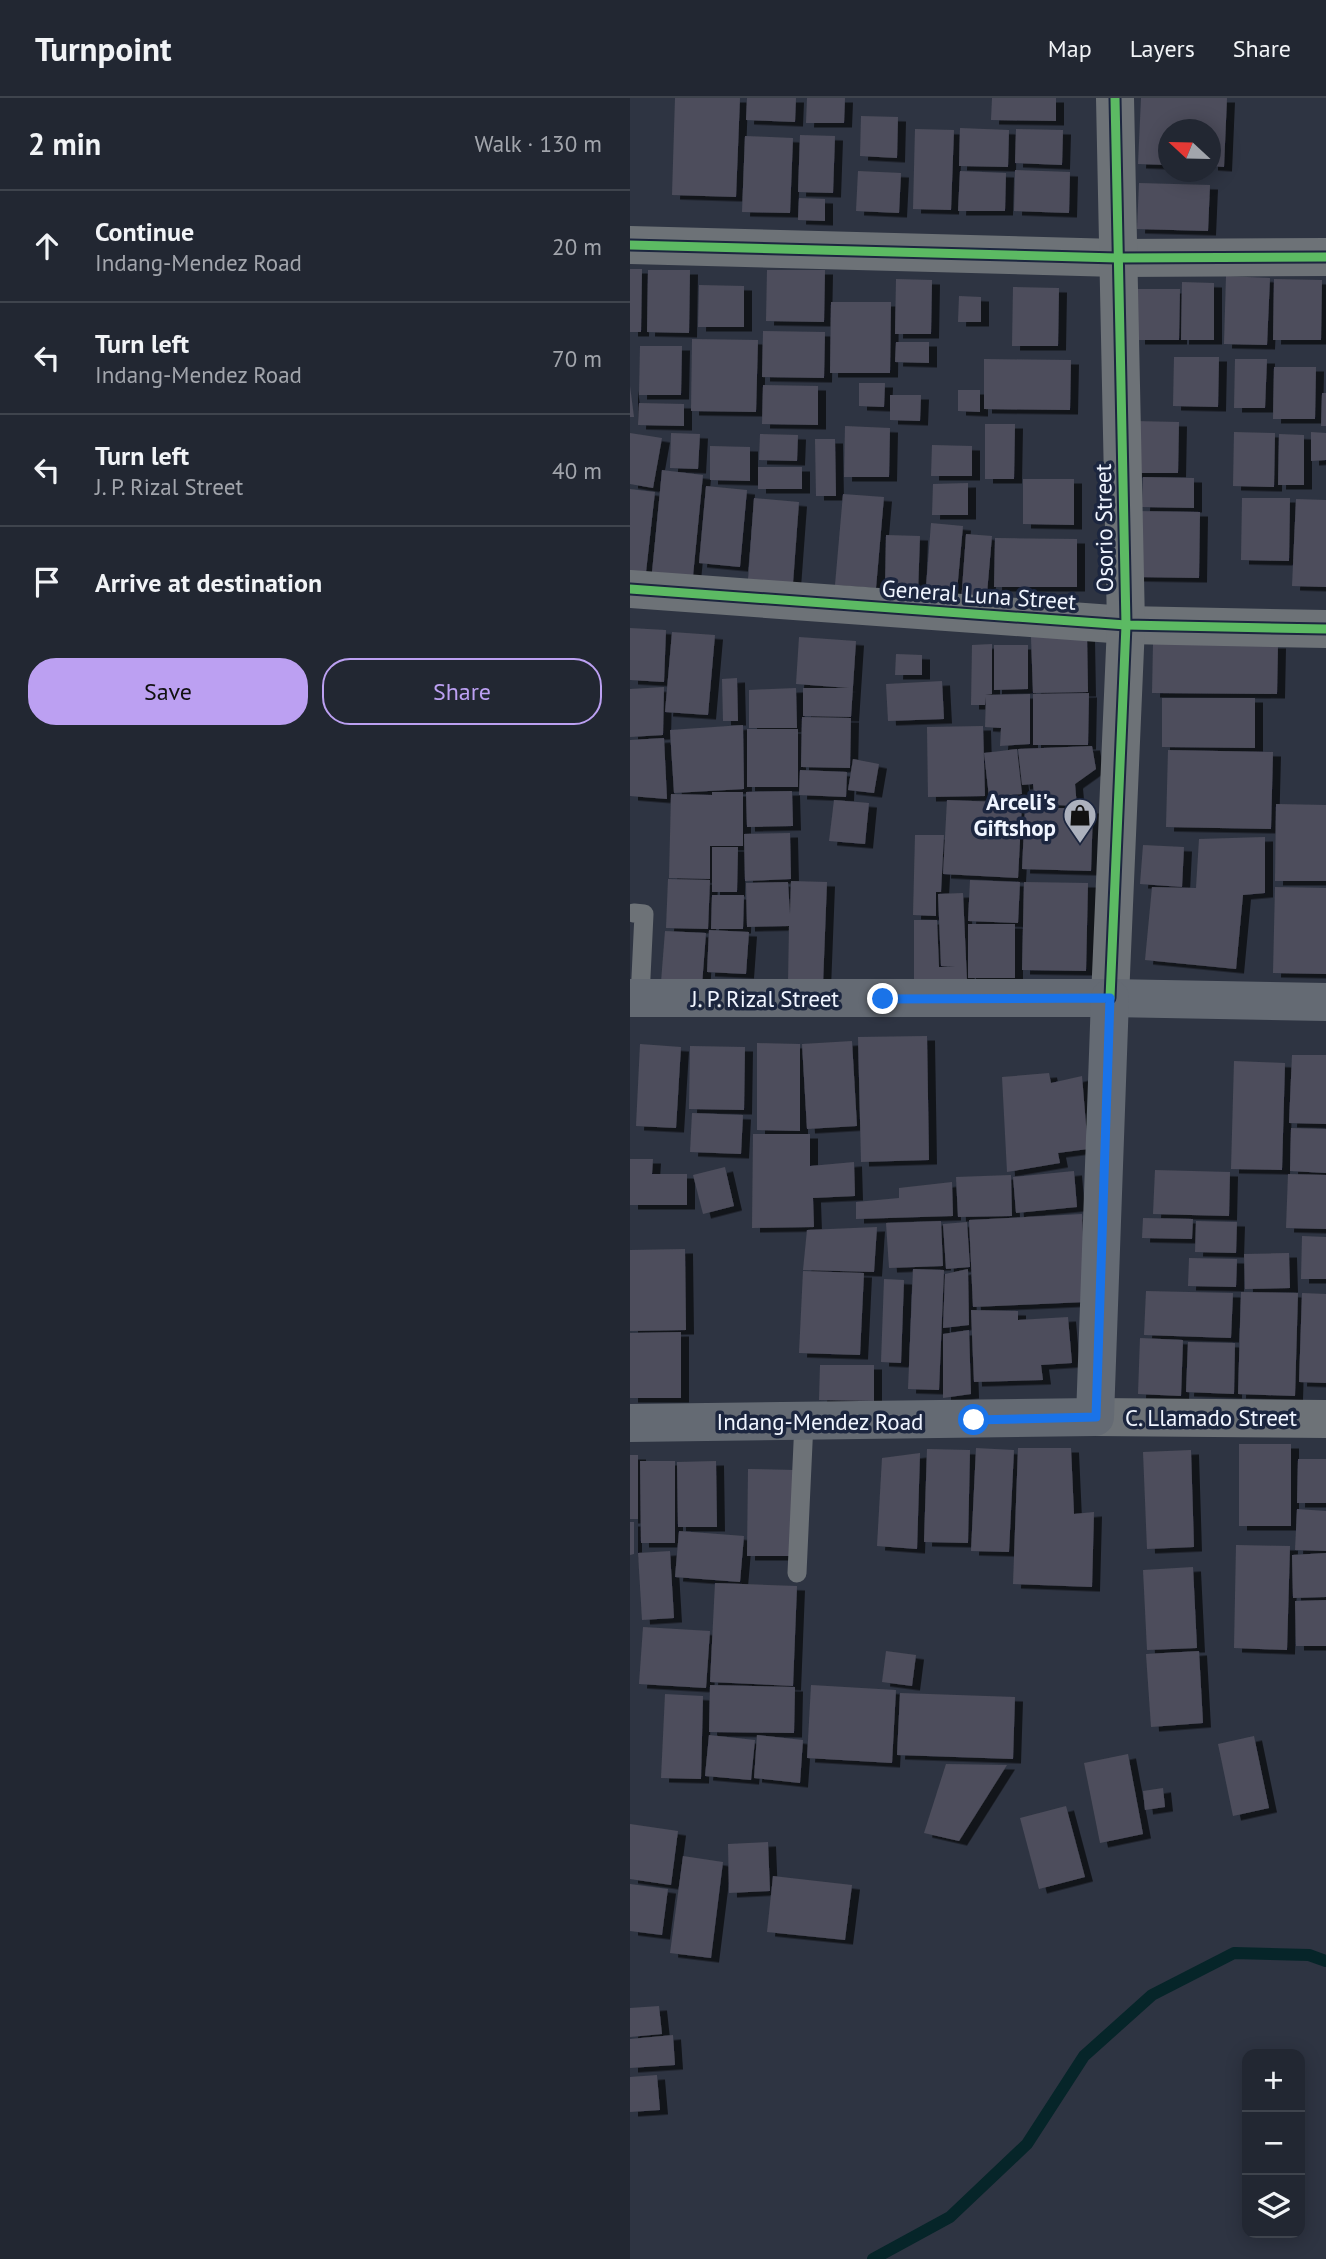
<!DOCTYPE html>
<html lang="en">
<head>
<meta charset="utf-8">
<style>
	body { margin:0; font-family:"PT Sans",sans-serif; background:#2a2f3a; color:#f1f3f6 }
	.controls { position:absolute; right:21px; bottom:21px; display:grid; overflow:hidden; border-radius:14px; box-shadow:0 4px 18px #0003 }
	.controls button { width:63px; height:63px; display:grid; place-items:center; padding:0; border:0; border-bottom:2px solid #3f444d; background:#222732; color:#f1f3f6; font:35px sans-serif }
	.compass { position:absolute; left:528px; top:21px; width:63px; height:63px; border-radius:50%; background:#222732; box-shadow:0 4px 18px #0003; rotate:292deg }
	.stop { position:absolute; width:21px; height:21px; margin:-16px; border:5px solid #1a73e8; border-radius:50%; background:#fff }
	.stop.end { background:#1a73e8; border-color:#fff; box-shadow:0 2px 7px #0008 }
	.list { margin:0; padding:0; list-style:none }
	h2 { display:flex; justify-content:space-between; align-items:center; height:91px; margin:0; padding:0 28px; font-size:30px }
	h2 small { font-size:23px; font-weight:400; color:#a2a5ac }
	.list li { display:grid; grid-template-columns:46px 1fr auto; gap:21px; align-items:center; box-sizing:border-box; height:112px; padding:0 28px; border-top:2px solid #3f444d }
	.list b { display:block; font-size:26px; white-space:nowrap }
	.list p { margin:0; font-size:23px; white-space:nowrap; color:#a2a5ac }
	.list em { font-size:23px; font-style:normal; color:#a2a5ac }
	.actions { display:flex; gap:14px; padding:21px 28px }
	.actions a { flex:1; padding:16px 0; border:2px solid #bca0f2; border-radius:28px; text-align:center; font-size:24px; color:#bca0f2 }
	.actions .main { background:#bca0f2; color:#111 }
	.icon { flex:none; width:38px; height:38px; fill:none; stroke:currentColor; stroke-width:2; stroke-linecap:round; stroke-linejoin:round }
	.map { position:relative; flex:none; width:696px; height:2161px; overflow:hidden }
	header { display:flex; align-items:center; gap:42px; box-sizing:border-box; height:98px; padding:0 35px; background:#222732; border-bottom:2px solid #3f444d }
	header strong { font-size:33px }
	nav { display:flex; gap:38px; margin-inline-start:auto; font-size:24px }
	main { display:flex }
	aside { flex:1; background:#222732 }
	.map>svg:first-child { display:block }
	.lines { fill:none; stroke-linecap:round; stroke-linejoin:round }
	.stream { stroke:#062529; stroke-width:12 }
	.building { fill:#4d4d5b; filter:url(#shadow) }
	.lane { stroke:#6d7277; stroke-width:19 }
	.street { stroke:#6d7277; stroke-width:38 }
	.primary { stroke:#646a73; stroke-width:38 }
	.cycleway-casing { stroke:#1c263f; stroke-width:13 }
	.cycleway { stroke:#5cba63; stroke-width:9 }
	.route { stroke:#1a73e8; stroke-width:9 }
	.labels { text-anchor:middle; stroke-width:7; stroke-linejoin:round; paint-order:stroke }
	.street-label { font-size:23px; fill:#f0f5ff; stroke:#1c263f }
	.poi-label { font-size:23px; font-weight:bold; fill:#f0f5ff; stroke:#1c263f; text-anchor:end }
</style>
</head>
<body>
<header>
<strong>Turnpoint</strong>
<nav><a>Map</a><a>Layers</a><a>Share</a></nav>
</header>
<main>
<aside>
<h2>2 min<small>Walk · 130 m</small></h2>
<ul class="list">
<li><svg class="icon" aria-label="ahead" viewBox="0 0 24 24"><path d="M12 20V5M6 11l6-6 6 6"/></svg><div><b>Continue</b><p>Indang-Mendez Road</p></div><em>20 m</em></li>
<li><svg class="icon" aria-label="left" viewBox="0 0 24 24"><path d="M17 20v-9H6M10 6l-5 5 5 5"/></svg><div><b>Turn left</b><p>Indang-Mendez Road</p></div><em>70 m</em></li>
<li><svg class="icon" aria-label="left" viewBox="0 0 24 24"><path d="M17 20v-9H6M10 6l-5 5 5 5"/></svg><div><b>Turn left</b><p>J. P. Rizal Street</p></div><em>40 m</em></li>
<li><svg class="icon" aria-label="arrive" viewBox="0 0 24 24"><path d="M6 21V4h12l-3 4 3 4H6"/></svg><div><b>Arrive at destination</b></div></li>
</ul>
<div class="actions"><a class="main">Save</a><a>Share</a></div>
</aside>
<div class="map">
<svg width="696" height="2161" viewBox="0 0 696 2161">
	<defs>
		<filter id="shadow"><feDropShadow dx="8" dy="4.5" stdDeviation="0" flood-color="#0009"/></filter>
	</defs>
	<rect width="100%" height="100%" fill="#2e3442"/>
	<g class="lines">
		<polyline class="stream" points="243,2161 320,2119 397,2046 454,1958 522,1897 604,1855 679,1857 696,1863"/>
	</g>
	<g class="building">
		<polygon points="45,0 110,0 106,99 42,97"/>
		<polygon points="117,0 166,0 165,24 116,22"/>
		<polygon points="177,0 215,0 214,25 176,25"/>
		<polygon points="362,0 426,0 426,23 361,22"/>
		<polygon points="511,0 597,0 594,69 580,68 580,32 538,32 538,67 508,66"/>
		<polygon points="231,18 268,19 267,60 230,58"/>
		<polygon points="330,30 379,32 378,69 329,68"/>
		<polygon points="285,31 324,32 321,112 283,111"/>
		<polygon points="386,31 433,32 432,67 385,65"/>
		<polygon points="170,37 205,38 203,95 168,94"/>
		<polygon points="115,38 163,40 160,115 112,114"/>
		<polygon points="385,72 440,74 439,115 384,113"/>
		<polygon points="228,73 271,75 269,115 226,113"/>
		<polygon points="330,73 376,75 375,113 328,113"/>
		<polygon points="509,85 580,87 578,133 507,131"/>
		<polygon points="169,100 195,101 195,123 168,122"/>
		<polygon points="0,171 12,171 11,234 0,234"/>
		<polygon points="18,172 60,172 59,235 17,234"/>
		<polygon points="137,172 195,172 194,224 136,223"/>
		<polygon points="596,178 640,180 637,247 594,246"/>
		<polygon points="266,181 302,182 301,236 265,236"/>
		<polygon points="644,181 692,182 691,242 643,242"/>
		<polygon points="552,184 584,185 584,242 551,242"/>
		<polygon points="69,187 114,188 114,229 68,229"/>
		<polygon points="383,189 429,190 428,248 382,248"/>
		<polygon points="507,191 550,191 549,242 507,242"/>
		<polygon points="329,198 351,199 351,224 328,224"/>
		<polygon points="201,204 261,204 260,275 200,275"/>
		<polygon points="133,233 195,234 194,280 132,279"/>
		<polygon points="62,241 128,242 126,314 61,313"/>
		<polygon points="266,244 299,244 299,265 265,264"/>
		<polygon points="10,248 52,248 51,297 9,297"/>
		<polygon points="544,259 589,259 588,309 543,308"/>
		<polygon points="354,261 441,262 440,312 354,311"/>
		<polygon points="605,261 637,261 635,310 604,310"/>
		<polygon points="644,269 686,269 685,321 643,321"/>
		<polygon points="229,285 255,285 254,309 229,308"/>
		<polygon points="133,287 188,288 188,327 132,326"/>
		<polygon points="0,288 4,319 0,319"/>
		<polygon points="328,292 350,292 350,314 328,313"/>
		<polygon points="692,295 696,295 696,328 691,328"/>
		<polygon points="260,297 291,297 290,323 260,322"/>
		<polygon points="9,305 54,306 54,328 8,327"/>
		<polygon points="504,323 549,324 548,375 504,375"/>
		<polygon points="355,326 385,326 384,381 355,381"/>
		<polygon points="215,328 260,330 259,379 214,379"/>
		<polygon points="604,334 645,335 644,389 603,388"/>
		<polygon points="681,334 696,335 696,362 681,363"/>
		<polygon points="0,335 32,340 23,390 0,386"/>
		<polygon points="41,335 70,336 68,371 40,370"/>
		<polygon points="130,336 168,337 167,363 129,362"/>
		<polygon points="649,336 674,337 674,387 648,387"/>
		<polygon points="185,341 205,341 206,398 186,398"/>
		<polygon points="302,347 342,348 342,378 301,378"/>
		<polygon points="80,348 120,349 120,383 80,382"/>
		<rect x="128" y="369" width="44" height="22"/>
		<polygon points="32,372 73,377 63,478 22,474"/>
		<polygon points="513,379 564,380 564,410 512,409"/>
		<polygon points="393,381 444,381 444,427 393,426"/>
		<polygon points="338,385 338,417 302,417 303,386"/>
		<polygon points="76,388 117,392 110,469 69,465"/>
		<polygon points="0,391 25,394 15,483 0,482"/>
		<polygon points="213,396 254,399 246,490 205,487"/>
		<polygon points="124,400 169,404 163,485 118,482"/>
		<polygon points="612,400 660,400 659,463 611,462"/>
		<polygon points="666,401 696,402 696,489 662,488"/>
		<polygon points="506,413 570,414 569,480 505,479"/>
		<polygon points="301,425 333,428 326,504 295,502"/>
		<polygon points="336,436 362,438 356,507 331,505"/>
		<polygon points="256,437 290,438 288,494 255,493"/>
		<polygon points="365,440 447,441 447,489 364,489"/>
		<polygon points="0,530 36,532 34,584 0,582"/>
		<polygon points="42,534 85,537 78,617 35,614"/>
		<polygon points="457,537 458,594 403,595 401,539"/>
		<polygon points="169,539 226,543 221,619 173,618 173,590 219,590 166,586"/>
		<polygon points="362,546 362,596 355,597 400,596 400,646 370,648 371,630 355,629 356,599 355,607 341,607 342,547"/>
		<polygon points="523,546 648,546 647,596 522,595"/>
		<polygon points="364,547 398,547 398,591 364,592"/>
		<polygon points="266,556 292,557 292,577 265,577"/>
		<polygon points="107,580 108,623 93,623 92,581"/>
		<polygon points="312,583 314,621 258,623 256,586"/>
		<polygon points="34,589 33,637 0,639 0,591"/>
		<polygon points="166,590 167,630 119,630 119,592"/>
		<polygon points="459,595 458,647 403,647 403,596"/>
		<polygon points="532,600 625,600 625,650 532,649"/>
		<polygon points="172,619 221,620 220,670 171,669"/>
		<polygon points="113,627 114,691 44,695 40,632"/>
		<polygon points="353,628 355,698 298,699 297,629"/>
		<rect x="117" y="631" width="51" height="58"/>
		<polygon points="34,640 37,701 0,698 0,642"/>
		<polygon points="462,648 466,671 445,686 447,708 405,706 403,686 392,687 388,651"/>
		<polygon points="387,651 392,696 359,699 354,655"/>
		<polygon points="538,652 643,654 641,731 536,729"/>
		<polygon points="223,661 249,666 244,695 218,692"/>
		<polygon points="170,672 217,674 216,699 169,697"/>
		<polygon points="162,693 163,728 117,729 116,694"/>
		<polygon points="82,694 113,694 113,748 80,748 80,781 39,780 41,696 82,697"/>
		<polygon points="204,702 239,705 235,746 199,743"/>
		<polygon points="317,702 392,705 388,780 313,776"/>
		<polygon points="646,706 696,707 696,783 645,783"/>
		<polygon points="395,709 463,711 461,773 392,771"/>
		<polygon points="160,735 161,781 115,783 114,736"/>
		<polygon points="285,737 314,737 311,794 306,794 306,818 283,817"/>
		<polygon points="635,739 635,795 613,797 606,871 515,862 522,789 566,790 569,741"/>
		<polygon points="513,747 554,749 552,789 510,786"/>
		<polygon points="82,749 108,749 107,794 82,794"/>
		<polygon points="38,781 80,782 78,831 36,830"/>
		<polygon points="340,782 390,784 388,825 338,823"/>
		<polygon points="161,783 197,784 193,886 158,886 159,828 117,829 116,785 158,784 160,816"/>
		<polygon points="394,784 458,785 456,873 392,872"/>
		<polygon points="645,789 696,790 696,876 643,875"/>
		<polygon points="333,795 337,883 284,885 284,822 307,822 309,869 325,869 311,868 308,796"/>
		<polygon points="82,797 114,797 113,831 81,831"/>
		<rect x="338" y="826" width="47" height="54"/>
		<polygon points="79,832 119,834 116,876 77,874"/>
		<polygon points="35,833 76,835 72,887 31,884"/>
		<polygon points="297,938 299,1062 231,1064 228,939"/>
		<polygon points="222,943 227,1028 177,1031 172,946"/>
		<polygon points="127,945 170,946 170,1033 127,1032"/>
		<polygon points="10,946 51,949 46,1030 6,1028"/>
		<polygon points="60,948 115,949 114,1012 59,1011"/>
		<polygon points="662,957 696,957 696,1026 659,1025"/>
		<polygon points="604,963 655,965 652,1072 601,1071"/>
		<polygon points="419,975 421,985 452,978 458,1051 428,1055 430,1065 377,1074 372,979"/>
		<polygon points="62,1015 113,1017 111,1056 60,1054"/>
		<polygon points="661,1030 696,1031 696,1075 660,1073"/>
		<polygon points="123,1036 180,1036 180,1068 224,1064 225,1098 183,1100 184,1129 122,1130"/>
		<polygon points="0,1061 23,1061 22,1076 57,1076 57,1107 0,1107"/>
		<polygon points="95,1069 104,1108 73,1116 63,1077"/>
		<polygon points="525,1072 600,1074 599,1118 523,1116"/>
		<polygon points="444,1073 447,1109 386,1115 383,1079"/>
		<polygon points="658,1076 696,1077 696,1131 656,1130"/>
		<polygon points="381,1077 382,1118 328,1119 326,1079"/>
		<polygon points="322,1084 323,1118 226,1121 226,1104 269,1100 269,1090"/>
		<polygon points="452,1116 456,1204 343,1209 339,1122"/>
		<polygon points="513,1120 563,1121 562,1141 512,1140"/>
		<polygon points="311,1123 313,1168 259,1170 256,1125"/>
		<polygon points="566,1123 607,1124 606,1155 565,1154"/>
		<polygon points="337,1124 340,1169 316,1171 313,1126"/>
		<polygon points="247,1129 244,1174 173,1172 177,1132"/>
		<polygon points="672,1138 696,1139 696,1181 671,1181"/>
		<polygon points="55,1151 56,1232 0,1233 0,1152"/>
		<polygon points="659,1155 660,1190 615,1191 614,1156"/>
		<polygon points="559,1160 607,1161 606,1189 558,1188"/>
		<polygon points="283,1171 314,1172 309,1292 278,1291"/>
		<polygon points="338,1171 339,1227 313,1230 315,1176"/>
		<polygon points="173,1173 234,1175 230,1257 169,1255"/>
		<polygon points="254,1181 274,1182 271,1265 251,1264"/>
		<polygon points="516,1193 603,1195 601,1240 514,1237"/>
		<polygon points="611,1194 668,1195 665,1298 608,1296"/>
		<polygon points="672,1195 696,1196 696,1285 669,1284"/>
		<polygon points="341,1212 388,1213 388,1222 438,1219 442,1265 411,1267 413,1282 344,1284"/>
		<polygon points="339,1232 341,1296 313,1300 313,1236"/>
		<polygon points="51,1234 51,1300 0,1300 0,1235"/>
		<polygon points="510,1240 553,1242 551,1298 508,1296"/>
		<polygon points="558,1244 605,1245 604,1296 556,1294"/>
		<polygon points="190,1267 244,1267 244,1303 189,1302"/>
		<rect x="609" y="1346" width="52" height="82"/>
		<polygon points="346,1350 384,1352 379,1454 341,1453"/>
		<polygon points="388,1350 441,1350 444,1416 464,1414 462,1489 383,1486"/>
		<polygon points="297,1351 340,1352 338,1445 294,1444"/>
		<polygon points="561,1352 564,1449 517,1451 513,1354"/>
		<polygon points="290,1355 287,1451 247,1448 252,1360"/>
		<rect x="0" y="1357" width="8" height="64"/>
		<polygon points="668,1361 696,1361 696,1405 667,1405"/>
		<polygon points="10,1363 45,1363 45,1445 11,1445"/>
		<polygon points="86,1363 87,1429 48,1429 47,1364"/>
		<polygon points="118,1371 165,1372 164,1458 117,1458"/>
		<polygon points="667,1411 696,1413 696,1453 665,1452"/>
		<polygon points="0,1424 4,1424 4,1456 0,1457"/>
		<polygon points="49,1433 114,1438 110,1484 45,1479"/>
		<polygon points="606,1447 660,1448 657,1552 604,1550"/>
		<polygon points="40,1453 44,1520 12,1522 8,1455"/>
		<polygon points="696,1455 696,1499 663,1500 662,1457"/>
		<polygon points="563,1469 567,1550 517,1552 513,1472"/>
		<polygon points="85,1485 167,1488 163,1588 80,1584"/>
		<polygon points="696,1502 696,1548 666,1548 665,1503"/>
		<polygon points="13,1529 80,1533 76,1590 9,1586"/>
		<polygon points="256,1553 286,1557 282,1588 252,1584"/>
		<polygon points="569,1553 573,1625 521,1629 516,1556"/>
		<polygon points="80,1587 165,1589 164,1635 79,1634"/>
		<polygon points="181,1587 266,1592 262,1665 177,1660"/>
		<polygon points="270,1595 385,1599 383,1661 267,1657"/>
		<polygon points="35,1596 73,1598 71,1681 31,1680"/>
		<polygon points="79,1637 125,1642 121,1682 75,1678"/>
		<polygon points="127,1637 173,1642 170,1685 124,1680"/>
		<polygon points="624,1638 639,1710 603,1718 588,1646"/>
		<polygon points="498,1656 513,1736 470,1745 454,1665"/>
		<polygon points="316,1666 377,1667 329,1743 294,1735"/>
		<polygon points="533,1690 535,1709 515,1712 513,1693"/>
		<polygon points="436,1708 455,1779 409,1791 390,1720"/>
		<polygon points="0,1726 48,1733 41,1787 0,1781"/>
		<polygon points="138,1744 140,1793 99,1795 98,1746"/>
		<polygon points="53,1758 93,1764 81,1860 40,1855"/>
		<polygon points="143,1778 222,1787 215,1842 137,1834"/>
		<polygon points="0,1786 38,1791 32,1837 0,1833"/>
		<polygon points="29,1908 32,1936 0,1939 0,1910"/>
		<polygon points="43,1937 45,1967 0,1970 0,1941"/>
		<polygon points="27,1977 30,2012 0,2014 0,1979"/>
	</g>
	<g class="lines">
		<g class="lane">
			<polyline points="4,815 14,816 10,900"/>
			<polyline points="167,1475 174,1324"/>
		</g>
		<g class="street">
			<polyline points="0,147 487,160 696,159"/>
			<polyline points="0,491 496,527 696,531"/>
			<polyline points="480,900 496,527 485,0"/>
			<polyline points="465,1319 696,1321"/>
		</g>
		<g class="primary">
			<polyline points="0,900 480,900 696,904"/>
			<polyline points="0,1325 465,1319 480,900"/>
		</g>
		<defs>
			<g id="cycleway">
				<polyline points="0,147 487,160 696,159"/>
				<polyline points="0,491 496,527 696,531"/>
				<polyline points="480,900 496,527 485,0"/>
			</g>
		</defs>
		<use href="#cycleway" class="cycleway-casing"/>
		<use href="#cycleway" class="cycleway"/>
	</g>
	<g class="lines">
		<polyline class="route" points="253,901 480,900 466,1319 344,1322"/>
	</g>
	<defs>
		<symbol id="shop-pin" viewBox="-11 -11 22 30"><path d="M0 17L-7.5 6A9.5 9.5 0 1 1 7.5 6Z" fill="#acb1bd" stroke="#1c263f"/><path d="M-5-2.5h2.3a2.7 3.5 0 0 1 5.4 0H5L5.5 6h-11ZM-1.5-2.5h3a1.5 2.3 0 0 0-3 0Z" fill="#111"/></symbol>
	</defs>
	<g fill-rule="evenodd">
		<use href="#shop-pin" x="431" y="698" width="38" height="52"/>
	</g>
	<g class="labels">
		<g class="street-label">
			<text transform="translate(474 430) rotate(-91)" y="8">Osorio Street</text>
			<text transform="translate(349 497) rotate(4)" y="8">General Luna Street</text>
			<text x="135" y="909">J. P. Rizal Street</text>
			<text x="581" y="1328">C. Llamado Street</text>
			<text x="190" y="1332">Indang-Mendez Road</text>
		</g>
		<g class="poi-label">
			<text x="426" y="712">Arceli's<tspan x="426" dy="26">Giftshop</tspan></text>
		</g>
	</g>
</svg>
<div class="controls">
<button>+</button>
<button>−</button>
<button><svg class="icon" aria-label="layers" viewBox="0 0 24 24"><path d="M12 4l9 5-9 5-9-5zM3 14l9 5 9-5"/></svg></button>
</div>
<svg class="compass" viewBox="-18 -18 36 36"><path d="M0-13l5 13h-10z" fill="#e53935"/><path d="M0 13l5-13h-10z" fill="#a2a5ac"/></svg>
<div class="stop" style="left:344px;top:1322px"></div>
<div class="stop end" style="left:253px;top:901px"></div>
</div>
</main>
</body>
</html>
